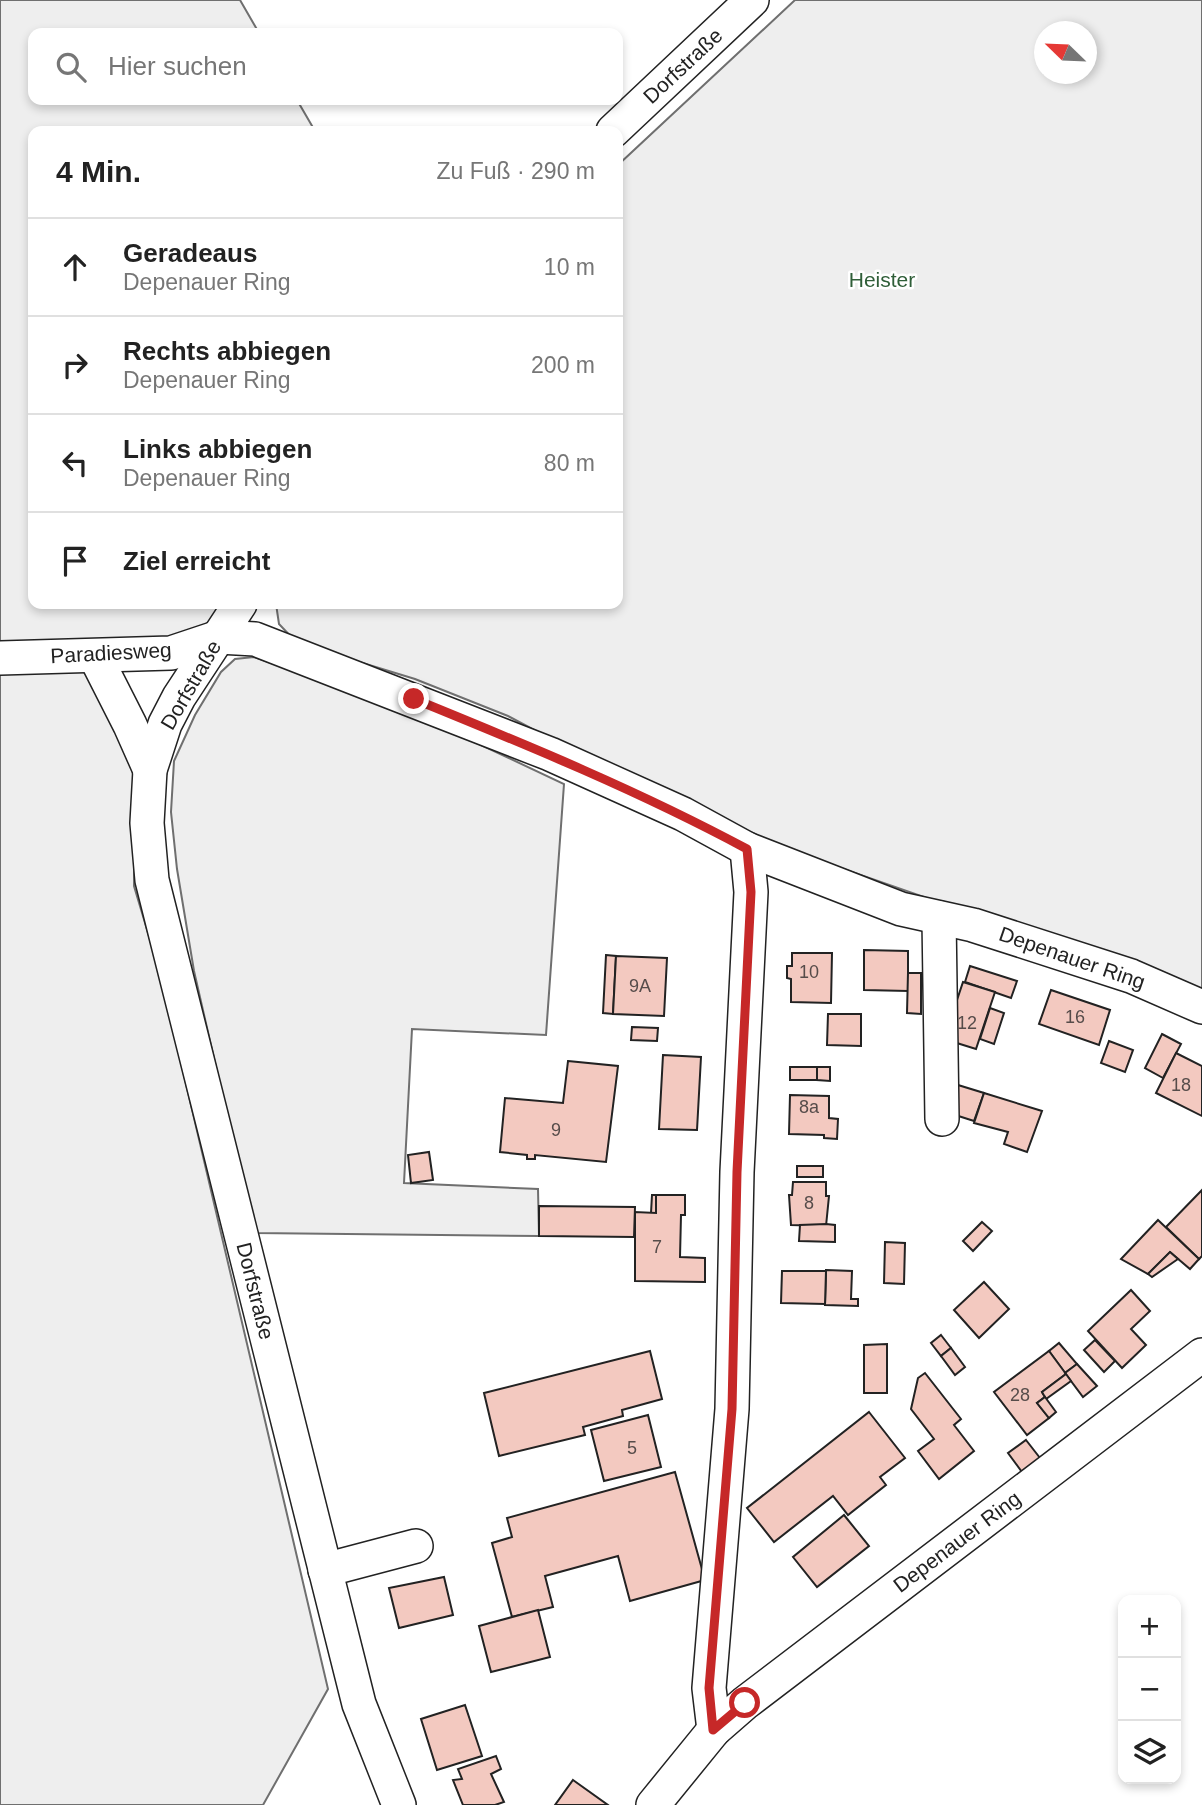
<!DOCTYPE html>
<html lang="de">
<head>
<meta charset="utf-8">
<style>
	body { margin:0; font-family:Arial,sans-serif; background:#f6f6f6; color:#222 }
	.controls { position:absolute; right:21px; bottom:21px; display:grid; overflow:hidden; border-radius:14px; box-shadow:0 4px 10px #0003 }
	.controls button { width:63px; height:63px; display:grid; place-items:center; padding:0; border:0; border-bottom:2px solid #e0e0e0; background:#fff; color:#222; font:35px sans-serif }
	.compass { position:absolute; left:1034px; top:21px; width:63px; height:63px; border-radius:50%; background:#fff; box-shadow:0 4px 10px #0003; rotate:293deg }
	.stop { position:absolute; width:21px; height:21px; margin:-16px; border:5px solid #c62828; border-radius:50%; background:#fff }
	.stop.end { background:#c62828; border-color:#fff; box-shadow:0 2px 7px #0008 }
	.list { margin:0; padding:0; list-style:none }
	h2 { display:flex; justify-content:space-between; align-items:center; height:91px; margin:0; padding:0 28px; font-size:30px }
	h2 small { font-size:23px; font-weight:400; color:#767676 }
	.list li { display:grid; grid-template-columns:46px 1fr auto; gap:21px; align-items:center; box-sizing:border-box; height:98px; padding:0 28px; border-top:2px solid #e0e0e0 }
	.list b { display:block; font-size:26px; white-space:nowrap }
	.list p { margin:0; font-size:23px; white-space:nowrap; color:#767676 }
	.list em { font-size:23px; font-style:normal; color:#767676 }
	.icon { flex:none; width:38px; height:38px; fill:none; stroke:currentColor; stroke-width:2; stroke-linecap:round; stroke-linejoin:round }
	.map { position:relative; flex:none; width:1202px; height:1805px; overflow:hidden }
	.search { position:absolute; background:#fff; box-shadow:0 4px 10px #0003; left:28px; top:28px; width:595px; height:77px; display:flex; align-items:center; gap:18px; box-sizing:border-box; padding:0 24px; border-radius:14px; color:#767676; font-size:26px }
	.panel { position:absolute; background:#fff; box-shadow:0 4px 10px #0003; left:28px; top:126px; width:595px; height:483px; border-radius:14px }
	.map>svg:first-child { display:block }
	.green { fill:#eee; stroke:#6f6f6f; stroke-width:2; fill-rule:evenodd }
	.building { fill:#f3c9c0; stroke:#222; stroke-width:2 }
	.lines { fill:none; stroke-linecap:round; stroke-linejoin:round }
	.minor-casing { stroke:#222; stroke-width:36 }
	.minor { stroke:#fff; stroke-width:33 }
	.route { stroke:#c62828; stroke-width:9 }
	.labels { text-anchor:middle; stroke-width:5; stroke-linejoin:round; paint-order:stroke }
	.number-label { font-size:18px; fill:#564c4a }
	.street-label { font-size:21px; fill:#222; stroke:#fff }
	.park-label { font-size:21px; fill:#2f5e38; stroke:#fff }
</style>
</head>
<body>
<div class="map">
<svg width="1202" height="1805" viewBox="0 0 1202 1805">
	<rect width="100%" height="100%" fill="#fff"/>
	<g class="green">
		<polygon points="0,0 240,0 259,33 33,33 33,100 297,100 315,131 33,131 33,604 229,604 213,627 177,639 0,649"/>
		<path d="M795,0H1202V994L755,838L617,774L508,716L415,679L297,643L279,624L276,604H618V165ZM1044,32H1086V74H1044Z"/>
		<polygon points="254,657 413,713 564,784 546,1035 412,1029 404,1183 538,1189 539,1236 254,1233 194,971 177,869 171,812 174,761 195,715 221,672 235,659"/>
		<polygon points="88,665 140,772 134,809 134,886 160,973 328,1689 263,1805 0,1805 0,667"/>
	</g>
	<g class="building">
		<polygon points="864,950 908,951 908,991 864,990"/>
		<polygon points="792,953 832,953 831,1003 791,1002 791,979 787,978 787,966 792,966"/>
		<polygon points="606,955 616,956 613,1014 603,1013"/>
		<polygon points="616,956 667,958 664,1016 613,1014"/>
		<polygon points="970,966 1017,981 1011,998 965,982"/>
		<polygon points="908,973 921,973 921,1014 907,1013"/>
		<polygon points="963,982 995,992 976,1049 944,1039"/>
		<polygon points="1051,990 1110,1010 1099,1045 1039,1024"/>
		<polygon points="990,1008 1004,1013 994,1044 980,1039"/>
		<polygon points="828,1014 861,1014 861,1046 827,1045"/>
		<polygon points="632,1027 658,1028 657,1041 631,1040"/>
		<polygon points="1162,1034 1181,1044 1163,1078 1145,1068"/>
		<polygon points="1109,1041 1133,1050 1125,1072 1101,1063"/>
		<polygon points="1176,1053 1202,1066 1202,1116 1156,1093"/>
		<polygon points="663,1055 701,1057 697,1130 659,1129"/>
		<polygon points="568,1061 618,1066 606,1162 535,1155 535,1159 527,1159 527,1155 500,1152 505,1098 563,1103"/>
		<rect x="790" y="1067" width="27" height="13"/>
		<polygon points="817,1067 830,1067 830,1081 817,1080"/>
		<polygon points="958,1085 984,1093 974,1121 949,1113"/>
		<polygon points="984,1093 1042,1111 1027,1152 1004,1144 1008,1132 974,1123"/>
		<polygon points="790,1095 829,1096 829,1118 838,1119 837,1139 824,1138 824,1135 789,1134"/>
		<polygon points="429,1152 433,1180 411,1183 408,1155"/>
		<rect x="797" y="1166" width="26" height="11"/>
		<polygon points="793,1182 826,1182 826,1196 829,1196 826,1226 791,1225 789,1195 792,1195"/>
		<polygon points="1202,1190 1202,1256 1199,1259 1166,1227"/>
		<polygon points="652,1195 656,1195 656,1213 651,1213"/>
		<polygon points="656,1195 685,1195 685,1215 681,1215 680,1257 705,1258 705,1282 635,1281 635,1212 656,1213"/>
		<polygon points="539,1206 635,1207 634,1237 539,1236"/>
		<polygon points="1158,1220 1199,1259 1190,1269 1170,1252 1148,1274 1121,1259"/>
		<polygon points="982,1222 992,1231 973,1251 963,1241"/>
		<polygon points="826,1224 835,1225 835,1242 799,1241 800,1225"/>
		<polygon points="885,1242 905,1243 904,1284 884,1283"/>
		<polygon points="1170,1252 1178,1259 1152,1277 1148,1274"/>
		<polygon points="826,1270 852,1271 851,1299 858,1299 858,1306 825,1305"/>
		<polygon points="782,1271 826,1271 825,1304 781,1303"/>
		<polygon points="984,1282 1009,1309 979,1338 954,1310"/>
		<polygon points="1131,1290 1150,1311 1131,1329 1146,1345 1122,1368 1088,1331"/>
		<polygon points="941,1335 951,1348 941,1356 931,1343"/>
		<polygon points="1095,1340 1115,1361 1104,1372 1084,1350"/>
		<polygon points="1059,1343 1077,1364 1065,1373 1049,1351"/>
		<polygon points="887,1344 887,1393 864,1393 864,1345"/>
		<polygon points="951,1348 965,1367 955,1375 941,1356"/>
		<polygon points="650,1351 662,1399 622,1410 623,1416 583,1427 585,1435 499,1456 484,1393"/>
		<polygon points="1049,1351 1066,1374 1042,1392 1045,1397 1037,1403 1049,1418 1027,1435 994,1392"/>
		<polygon points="1077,1364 1097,1386 1083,1397 1065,1373"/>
		<polygon points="925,1373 961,1419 954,1425 974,1451 939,1479 918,1451 934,1439 911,1409 918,1378"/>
		<polygon points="1066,1374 1071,1381 1046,1399 1042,1392"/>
		<polygon points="1045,1397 1056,1412 1049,1418 1037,1403"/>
		<polygon points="869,1412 905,1458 880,1477 886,1485 848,1515 833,1496 774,1542 747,1508"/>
		<polygon points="648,1415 661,1467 604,1481 591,1430"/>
		<polygon points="1026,1440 1040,1458 1022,1472 1008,1453"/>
		<polygon points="675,1472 705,1580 630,1601 618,1556 545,1576 553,1607 512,1617 492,1543 512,1537 507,1518"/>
		<polygon points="844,1515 869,1546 817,1587 793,1557"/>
		<polygon points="444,1577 453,1615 399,1628 389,1588"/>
		<polygon points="538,1610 550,1657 491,1672 479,1626"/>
		<polygon points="465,1705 482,1756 437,1770 421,1719"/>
		<polygon points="496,1756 501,1769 491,1774 504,1802 495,1805 463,1805 453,1780 462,1779 458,1769"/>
		<polygon points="573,1780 608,1805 555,1805"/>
	</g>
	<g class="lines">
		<defs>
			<g id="minor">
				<polyline points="613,131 752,0"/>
				<polyline points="240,604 179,697 165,724 150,770 147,823 152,880 359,1704 399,1805"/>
				<polyline points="95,656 130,725 150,770"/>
				<polyline points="0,658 171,653 219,637 255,639 550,754 683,814 747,849 901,909 973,925 1131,976 1202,1007"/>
				<polyline points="939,918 942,1119"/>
				<polyline points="325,1570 416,1546"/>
				<polyline points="714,1730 709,1688 732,1409 737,1172 751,892 747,849"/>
				<polyline points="653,1805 714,1730 745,1703 1202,1355"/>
			</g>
		</defs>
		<use href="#minor" class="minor-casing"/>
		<use href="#minor" class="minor"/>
	</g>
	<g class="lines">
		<path class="route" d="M414,699C527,745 639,791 747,849L751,892L737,1172L732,1409L709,1688L713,1730L745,1703"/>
	</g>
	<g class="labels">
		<g class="number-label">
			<text x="809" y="978">10</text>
			<text x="640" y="992">9A</text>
			<text x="1075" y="1023">16</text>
			<text x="967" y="1029">12</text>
			<text x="1181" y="1091">18</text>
			<text x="809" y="1113">8a</text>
			<text x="556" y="1136">9</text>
			<text x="809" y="1209">8</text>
			<text x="657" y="1253">7</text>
			<text x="1020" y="1401">28</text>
			<text x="632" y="1454">5</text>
		</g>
		<g class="street-label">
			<text transform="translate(683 66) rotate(-43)" y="7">Dorfstraße</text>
			<text transform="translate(111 653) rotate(-3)" y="7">Paradiesweg</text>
			<text transform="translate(191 685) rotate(-60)" y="7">Dorfstraße</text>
			<text transform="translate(1072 958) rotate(19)" y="7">Depenauer Ring</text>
			<text transform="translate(255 1291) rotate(76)" y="7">Dorfstraße</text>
			<text transform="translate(957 1542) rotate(-37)" y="7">Depenauer Ring</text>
		</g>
		<g class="park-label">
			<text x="882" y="287">Heister</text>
		</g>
	</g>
</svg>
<div class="controls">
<button>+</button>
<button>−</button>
<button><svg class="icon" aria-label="layers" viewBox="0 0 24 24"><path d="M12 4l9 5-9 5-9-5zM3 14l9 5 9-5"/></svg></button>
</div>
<svg class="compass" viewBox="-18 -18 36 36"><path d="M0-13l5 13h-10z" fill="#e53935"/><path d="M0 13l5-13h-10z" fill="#767676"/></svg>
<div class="stop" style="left:745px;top:1703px"></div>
<div class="stop end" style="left:414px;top:699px"></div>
<div class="search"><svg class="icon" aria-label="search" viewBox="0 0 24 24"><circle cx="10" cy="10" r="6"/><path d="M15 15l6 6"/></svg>Hier suchen</div>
<section class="panel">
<h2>4 Min.<small>Zu Fuß · 290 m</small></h2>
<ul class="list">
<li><svg class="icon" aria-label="ahead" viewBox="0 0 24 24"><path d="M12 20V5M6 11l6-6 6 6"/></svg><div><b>Geradeaus</b><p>Depenauer Ring</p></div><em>10 m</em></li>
<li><svg class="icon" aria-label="right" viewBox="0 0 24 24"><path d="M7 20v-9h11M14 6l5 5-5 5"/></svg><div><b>Rechts abbiegen</b><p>Depenauer Ring</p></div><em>200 m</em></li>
<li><svg class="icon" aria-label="left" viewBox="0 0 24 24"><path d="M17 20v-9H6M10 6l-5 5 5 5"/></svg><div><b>Links abbiegen</b><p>Depenauer Ring</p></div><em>80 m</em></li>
<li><svg class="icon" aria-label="arrive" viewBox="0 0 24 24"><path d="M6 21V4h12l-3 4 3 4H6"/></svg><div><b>Ziel erreicht</b></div></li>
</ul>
</section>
</div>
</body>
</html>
